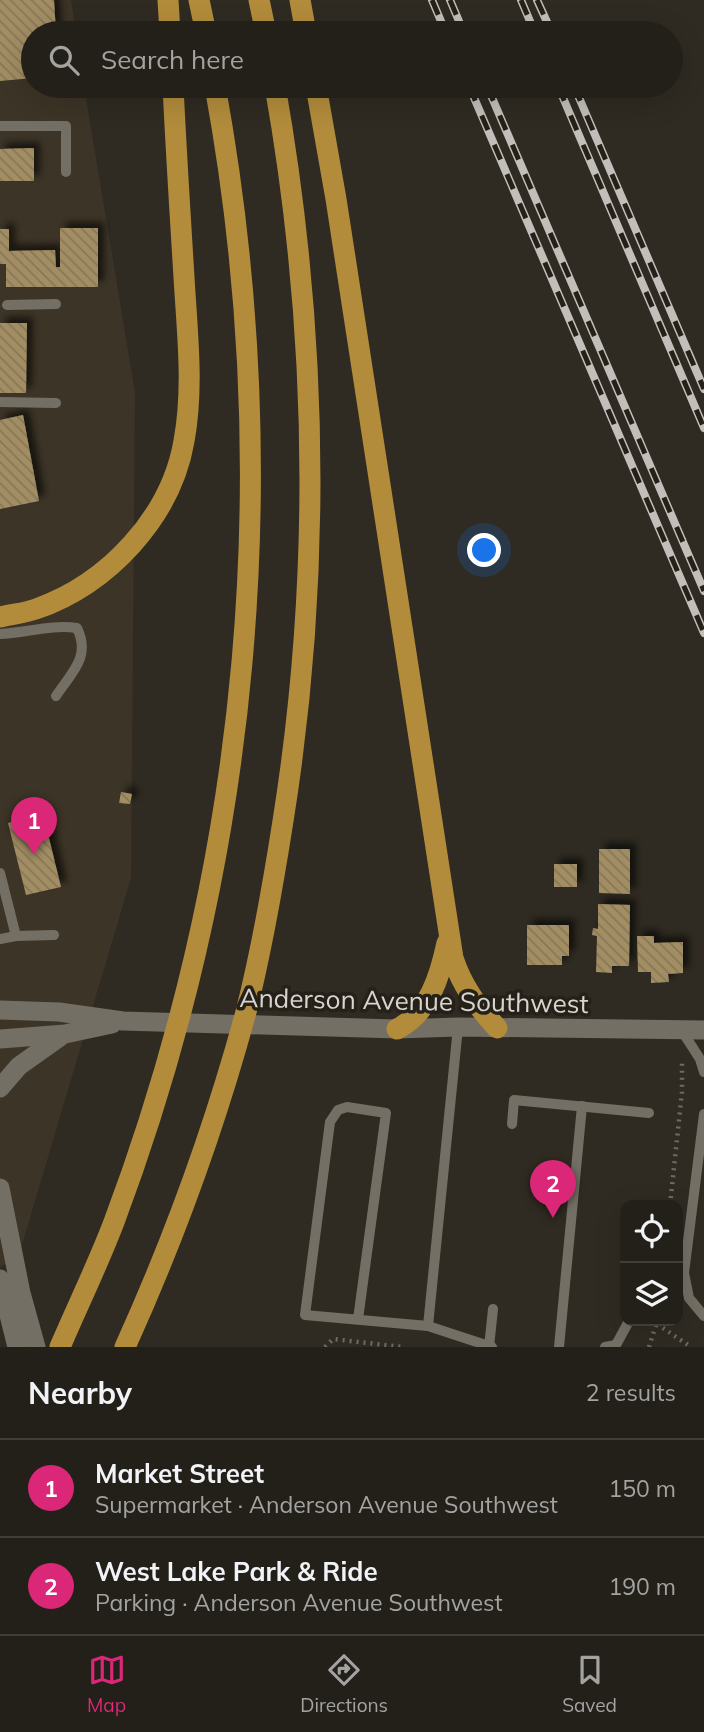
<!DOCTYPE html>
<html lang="en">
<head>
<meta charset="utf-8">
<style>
	body { margin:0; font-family:Mulish,sans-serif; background:#2b2823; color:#f1f3f6 }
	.controls { position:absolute; right:21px; bottom:21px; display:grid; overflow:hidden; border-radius:14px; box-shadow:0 7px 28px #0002 }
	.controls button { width:63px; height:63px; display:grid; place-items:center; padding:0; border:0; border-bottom:2px solid #403e39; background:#23201a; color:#f1f3f6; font:35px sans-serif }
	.you { position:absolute; left:485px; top:551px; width:24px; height:24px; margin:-18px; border:5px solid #fff; border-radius:50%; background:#1a73e8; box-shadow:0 0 0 10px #1a73e833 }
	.badge { display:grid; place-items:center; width:46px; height:46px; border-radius:50%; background:#db2777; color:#fff; font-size:23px; font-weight:700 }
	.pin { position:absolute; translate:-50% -58px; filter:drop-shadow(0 2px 4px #0008) }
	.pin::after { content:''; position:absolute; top:37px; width:24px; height:21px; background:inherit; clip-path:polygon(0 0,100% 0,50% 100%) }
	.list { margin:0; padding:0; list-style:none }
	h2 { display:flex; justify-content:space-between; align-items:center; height:91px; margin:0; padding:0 28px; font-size:30px }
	h2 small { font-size:23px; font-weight:400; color:#a3a3a2 }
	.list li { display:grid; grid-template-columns:46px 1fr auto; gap:21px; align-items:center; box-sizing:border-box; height:98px; padding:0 28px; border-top:2px solid #403e39 }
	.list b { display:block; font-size:26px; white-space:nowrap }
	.list p { margin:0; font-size:23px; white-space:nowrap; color:#a3a3a2 }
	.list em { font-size:23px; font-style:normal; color:#a3a3a2 }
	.icon { flex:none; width:38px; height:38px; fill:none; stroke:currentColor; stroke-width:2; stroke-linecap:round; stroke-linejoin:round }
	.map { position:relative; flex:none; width:704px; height:1347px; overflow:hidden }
	.search { position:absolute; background:#23201a; box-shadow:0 7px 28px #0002; left:21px; right:21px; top:21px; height:77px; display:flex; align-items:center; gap:18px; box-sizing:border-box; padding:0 24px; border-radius:38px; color:#a3a3a2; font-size:26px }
	.sheet { height:287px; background:#23201a }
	nav { display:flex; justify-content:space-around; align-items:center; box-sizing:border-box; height:98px; border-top:2px solid #403e39; background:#23201a; font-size:19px; color:#a3a3a2 }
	nav a { display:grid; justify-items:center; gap:4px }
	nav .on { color:#db2777 }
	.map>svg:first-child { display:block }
	.built { fill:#3c3426 }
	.building { fill:url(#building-back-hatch); filter:url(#shadow) }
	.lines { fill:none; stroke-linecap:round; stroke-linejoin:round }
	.path { stroke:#6e6b63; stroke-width:4.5; stroke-dasharray:2 5; stroke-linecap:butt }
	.service { stroke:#746f65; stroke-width:10 }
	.tertiary { stroke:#746f65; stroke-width:19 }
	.secondary { stroke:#746f65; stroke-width:19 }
	.motorway { stroke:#b28c3b; stroke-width:21 }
	.rail-casing { stroke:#c2bfba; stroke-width:8 }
	.rail { stroke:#252119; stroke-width:5; stroke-dasharray:16; stroke-linecap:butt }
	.labels { text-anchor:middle; stroke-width:7; stroke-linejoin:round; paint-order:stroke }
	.street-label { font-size:26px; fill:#d8d5d0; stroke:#252119 }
</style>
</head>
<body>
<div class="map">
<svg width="704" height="1347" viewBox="0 0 704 1347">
	<defs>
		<pattern id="building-back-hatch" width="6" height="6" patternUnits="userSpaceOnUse" patternTransform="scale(1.75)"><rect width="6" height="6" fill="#a38e64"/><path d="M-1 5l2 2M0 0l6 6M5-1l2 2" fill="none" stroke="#867759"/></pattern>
		<filter id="shadow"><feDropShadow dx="6" dy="-6" stdDeviation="3.5" flood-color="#0009"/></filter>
	</defs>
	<rect width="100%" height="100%" fill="#2f2b22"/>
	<polygon class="built" points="0,0 71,0 76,33 33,33 33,86 84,86 135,393 131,878 18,1258 0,1267"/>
	<g class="building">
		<polygon points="0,0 54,0 56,33 33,33 33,78 0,81"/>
		<polygon points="34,148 34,181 0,181 0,149"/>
		<polygon points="60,228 98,228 98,287 6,287 6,264 0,264 0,229 9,229 9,251 55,250 56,267 60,267"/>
		<polygon points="0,323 27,323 26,393 0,393"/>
		<polygon points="23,415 39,501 0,509 0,420"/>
		<polygon points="121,792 132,794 130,804 119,803"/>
		<polygon points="43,814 61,887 26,895 8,823"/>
		<polygon points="599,849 630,849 630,894 599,893"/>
		<rect x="554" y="864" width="23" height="23"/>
		<polygon points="598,904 630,905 629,966 612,966 612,973 596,972 597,936 592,935 593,928 598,929"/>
		<polygon points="527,925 569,925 569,956 562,956 562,965 527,965"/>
		<polygon points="637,936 654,936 654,943 683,942 683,973 668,974 669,982 651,983 651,972 638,972"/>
	</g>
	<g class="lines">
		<g class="path">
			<polyline points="670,1205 682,1092 682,1063"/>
			<polyline points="657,1324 691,1347"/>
			<polyline points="325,1347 333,1339 402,1347"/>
			<polyline points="649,1347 657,1322"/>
		</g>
		<g class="service">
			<polyline points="0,126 66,126 66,172"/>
			<polyline points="7,305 56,304"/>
			<polyline points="0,402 56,403"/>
			<path d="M0,634C26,633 51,624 77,628C91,657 72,672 56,696"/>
			<polyline points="0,873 16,936 54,935"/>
			<polyline points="0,939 16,936"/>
			<polyline points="682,1031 700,1059 704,1072"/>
			<polyline points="704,1114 684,1273 689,1298 704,1316"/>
			<polyline points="512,1124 514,1100 649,1113"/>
			<polyline points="358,1319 386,1113 347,1107 338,1110 330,1122 305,1315 428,1326 492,1347"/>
			<polyline points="428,1326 458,1027"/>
			<polyline points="489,1347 493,1309"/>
			<polyline points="559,1347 582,1106"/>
			<polyline points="605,1347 616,1345 629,1321"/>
		</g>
		<polyline class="tertiary" points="397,1029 458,1027 704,1030"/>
		<g class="secondary">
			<polyline points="0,1010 59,1012 123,1021 397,1029"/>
			<polyline points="0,1039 65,1034 112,1024"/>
			<polyline points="0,1088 19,1066 60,1037"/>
			<polyline points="0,1188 21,1293 36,1347"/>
			<polyline points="0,1279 17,1347"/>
		</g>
		<g class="motorway">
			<polyline points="168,0 170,33"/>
			<polyline points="199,0 206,33"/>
			<polyline points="259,0 266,33"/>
			<polyline points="300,0 306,33"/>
			<path d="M316,86L336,199L453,958C462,986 477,1006 497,1028"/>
			<path d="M0,617C12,614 25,613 36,609C108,584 171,517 184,441C194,387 187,331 184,277C180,213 176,149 173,86"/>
			<path d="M397,1029C429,1013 440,976 447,943"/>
			<path d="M60,1347C78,1305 98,1264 114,1222C251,857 285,469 215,86"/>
			<path d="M125,1347C174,1239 215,1126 246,1012C262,949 273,885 283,821C322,576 318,330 275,86"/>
		</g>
		<defs>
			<g id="rail">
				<polyline points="432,0 446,33"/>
				<polyline points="450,0 464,33"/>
				<polyline points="521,0 535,33"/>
				<polyline points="537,0 552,33"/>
				<polyline points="469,86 704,633"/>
				<polyline points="487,86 704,591"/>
				<polyline points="558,86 704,428"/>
				<polyline points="574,86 704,389"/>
			</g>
		</defs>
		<use href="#rail" class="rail-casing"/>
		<use href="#rail" class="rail"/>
	</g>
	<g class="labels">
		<g class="street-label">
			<text transform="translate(414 1001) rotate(1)" y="9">Anderson Avenue Southwest</text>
		</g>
	</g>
</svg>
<div class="controls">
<button><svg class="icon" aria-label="locate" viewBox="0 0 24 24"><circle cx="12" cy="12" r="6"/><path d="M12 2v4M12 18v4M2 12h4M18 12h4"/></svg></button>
<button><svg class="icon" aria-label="layers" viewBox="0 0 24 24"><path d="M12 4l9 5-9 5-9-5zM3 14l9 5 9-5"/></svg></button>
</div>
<div class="you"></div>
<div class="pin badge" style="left:34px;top:855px">1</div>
<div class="pin badge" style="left:553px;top:1218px">2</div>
<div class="search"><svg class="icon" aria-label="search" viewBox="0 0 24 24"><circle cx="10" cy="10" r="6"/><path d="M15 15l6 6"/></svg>Search here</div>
</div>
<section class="sheet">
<h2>Nearby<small>2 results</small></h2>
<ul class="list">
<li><span class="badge">1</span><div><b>Market Street</b><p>Supermarket · Anderson Avenue Southwest</p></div><em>150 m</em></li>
<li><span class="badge">2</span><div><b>West Lake Park &amp; Ride</b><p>Parking · Anderson Avenue Southwest</p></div><em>190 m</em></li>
</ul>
</section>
<nav>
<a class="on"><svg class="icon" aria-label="map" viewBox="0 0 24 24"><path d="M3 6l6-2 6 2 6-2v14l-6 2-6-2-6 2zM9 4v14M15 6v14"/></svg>Map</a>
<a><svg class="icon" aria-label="directions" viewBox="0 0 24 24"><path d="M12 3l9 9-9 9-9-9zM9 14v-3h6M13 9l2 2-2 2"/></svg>Directions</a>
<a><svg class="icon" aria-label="saved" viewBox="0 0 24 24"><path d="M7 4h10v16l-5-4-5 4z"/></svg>Saved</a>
</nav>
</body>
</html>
